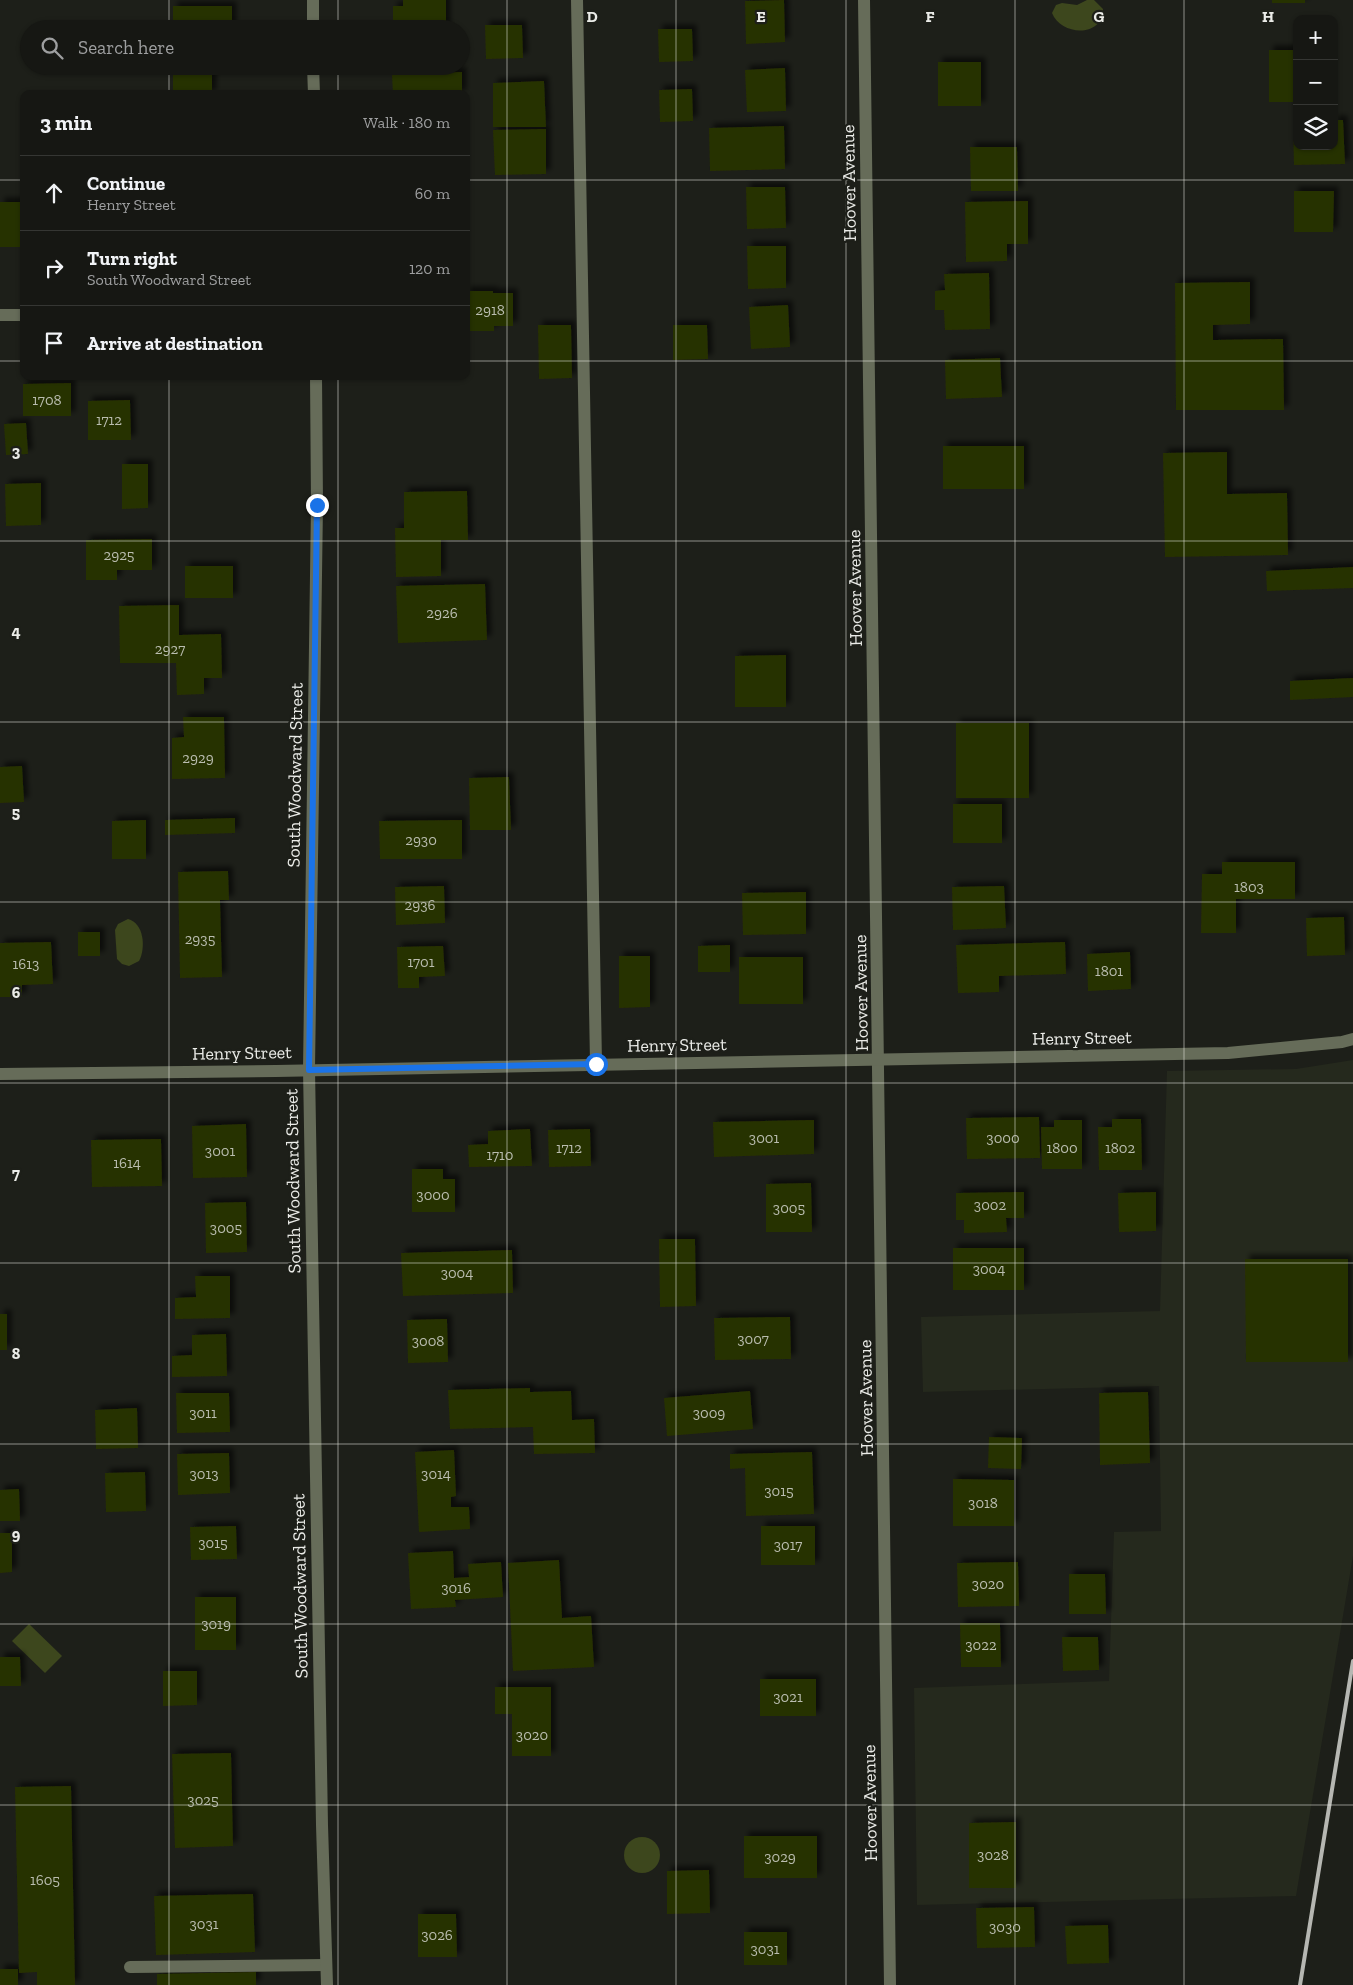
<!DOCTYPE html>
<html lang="en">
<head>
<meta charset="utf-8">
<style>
	body { margin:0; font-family:"Zilla Slab",serif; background:#1f201c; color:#f1f3f6 }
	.controls { position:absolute; right:15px; top:15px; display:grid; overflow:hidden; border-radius:10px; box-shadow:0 1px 4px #0004 }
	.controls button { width:45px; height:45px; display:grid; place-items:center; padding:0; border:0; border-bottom:1px solid #353633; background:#161713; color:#f1f3f6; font:25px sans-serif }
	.stop { position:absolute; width:15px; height:15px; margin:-11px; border:4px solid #1a73e8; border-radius:50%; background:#fff }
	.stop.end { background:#1a73e8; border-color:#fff; box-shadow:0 1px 5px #0008 }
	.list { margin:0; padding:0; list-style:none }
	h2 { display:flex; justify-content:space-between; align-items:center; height:65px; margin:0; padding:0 20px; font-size:21px }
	h2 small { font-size:16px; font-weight:400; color:#9e9fa0 }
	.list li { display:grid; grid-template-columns:32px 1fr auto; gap:15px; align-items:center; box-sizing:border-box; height:75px; padding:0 20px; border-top:1px solid #353633 }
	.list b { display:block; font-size:19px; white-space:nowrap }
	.list p { margin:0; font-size:16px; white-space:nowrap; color:#9e9fa0 }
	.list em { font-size:16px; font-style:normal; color:#9e9fa0 }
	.icon { flex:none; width:28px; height:28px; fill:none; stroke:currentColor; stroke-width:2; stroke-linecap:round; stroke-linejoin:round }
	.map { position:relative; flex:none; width:1353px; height:1985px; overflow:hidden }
	.search { position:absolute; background:#161713; box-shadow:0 1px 4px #0004; left:20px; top:20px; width:450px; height:55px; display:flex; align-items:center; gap:12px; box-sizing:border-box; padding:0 18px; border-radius:28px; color:#9e9fa0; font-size:19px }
	.panel { position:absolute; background:#161713; box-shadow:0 1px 4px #0004; left:20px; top:90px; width:450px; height:290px; border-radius:10px }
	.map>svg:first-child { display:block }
	.built { fill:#25291d }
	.water { fill:#3d471d }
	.building { fill:#283105; filter:url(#shadow) }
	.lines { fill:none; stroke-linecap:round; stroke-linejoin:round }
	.service { stroke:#666c59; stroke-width:12 }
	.minor { stroke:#666c59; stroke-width:12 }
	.rail { stroke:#b6b7b2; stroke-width:4 }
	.route { stroke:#1a73e8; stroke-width:6 }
	.grid { fill:none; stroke:#ebece8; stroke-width:1; stroke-opacity:0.55 }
	.labels { text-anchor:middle; stroke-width:4.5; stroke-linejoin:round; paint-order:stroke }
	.number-label { font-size:15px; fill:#babdaf }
	.street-label { font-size:18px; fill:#ebece8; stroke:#1d1f19 }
	.grid-label { font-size:16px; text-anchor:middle; font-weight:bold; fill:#ebece8; stroke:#1d1f19; stroke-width:4.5; stroke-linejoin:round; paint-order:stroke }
</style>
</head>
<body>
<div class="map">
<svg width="1353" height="1985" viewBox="0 0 1353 1985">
	<defs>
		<filter id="shadow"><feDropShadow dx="4.5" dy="-4.5" stdDeviation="2.5" flood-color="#0009"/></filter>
	</defs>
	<rect width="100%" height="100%" fill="#1d1f19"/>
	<polygon class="built" points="1353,1060 1353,1556 1296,1896 917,1905 914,1688 1109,1681 1114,1532 1161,1531 1159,1386 923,1392 921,1317 1160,1311 1167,1071 1296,1069"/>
	<g class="water">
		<path d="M1087,0H1094L1103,9C1103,38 1061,36 1052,13L1056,5L1062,3L1077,5Z"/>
		<path d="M128,919C144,923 146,948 139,961L129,966L122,964L117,959L115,930L118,924Z"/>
		<polygon points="29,1624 62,1656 45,1673 12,1641"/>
		<circle cx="642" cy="1855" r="18"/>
	</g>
	<g class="building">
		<polygon points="403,0 446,0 446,29 393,29 393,6 403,6"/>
		<polygon points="784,0 785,42 746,44 745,1"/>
		<rect x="1272" y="0" width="33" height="3"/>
		<rect x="173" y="6" width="59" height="23"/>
		<polygon points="485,25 522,25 523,58 486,59"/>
		<polygon points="658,29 692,29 693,61 659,62"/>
		<rect x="1269" y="50" width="28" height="52"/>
		<rect x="938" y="62" width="43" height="44"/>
		<rect x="173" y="66" width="39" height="28"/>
		<polygon points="785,68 786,111 747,112 745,70"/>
		<polygon points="462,72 462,94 393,94 392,74"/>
		<polygon points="544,81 546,127 493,127 493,83"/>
		<polygon points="692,89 693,121 660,122 659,90"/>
		<polygon points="1334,120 1343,120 1345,164 1294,165 1293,121 1297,121 1297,146 1334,146"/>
		<polygon points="784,126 785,169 710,171 709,128"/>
		<polygon points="546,129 546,174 495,175 493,130"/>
		<polygon points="970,147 1017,147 1018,191 971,191"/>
		<polygon points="746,187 785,187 786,228 747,229"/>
		<polygon points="1294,191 1334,191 1333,232 1294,232"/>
		<polygon points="1028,201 1028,244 1007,244 1007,261 966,262 965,202"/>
		<rect x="0" y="202" width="24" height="45"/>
		<polygon points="747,246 786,246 786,288 748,289"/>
		<polygon points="989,273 990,329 945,330 944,310 935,310 935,291 945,290 944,274"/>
		<polygon points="1250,282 1250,324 1213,325 1213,340 1283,339 1284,410 1176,410 1175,283"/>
		<polygon points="466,291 493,291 493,293 513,293 513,326 494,326 494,331 466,331"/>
		<polygon points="788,305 790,347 751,349 749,307"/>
		<polygon points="538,325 571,325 572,378 539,379"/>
		<polygon points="673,325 707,325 708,359 673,360"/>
		<polygon points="1000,358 1002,397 946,399 945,360"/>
		<polygon points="71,383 71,416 23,416 23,384"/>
		<polygon points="130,400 131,440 88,440 88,401"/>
		<polygon points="26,423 28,454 6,455 4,424"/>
		<rect x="943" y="446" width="81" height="43"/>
		<polygon points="1227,452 1227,494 1287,493 1288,555 1165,557 1163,453"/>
		<polygon points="122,464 148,464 148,508 122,509"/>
		<polygon points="41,483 41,525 6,526 5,484"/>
		<polygon points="467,491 468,540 441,540 441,576 396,577 395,528 404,528 404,492"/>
		<polygon points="152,539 152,570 117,570 117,580 86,580 86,540"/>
		<rect x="185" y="566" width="48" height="32"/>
		<polygon points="1353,567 1353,588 1267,591 1266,571"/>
		<polygon points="485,584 487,640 398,643 396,586"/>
		<polygon points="179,605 179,635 221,634 222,678 204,678 204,694 177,695 176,663 120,663 119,606"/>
		<polygon points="786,655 786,707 735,707 735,656"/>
		<polygon points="1353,678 1353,697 1290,700 1290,681"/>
		<polygon points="183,717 224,717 225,778 172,779 172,738 184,737"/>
		<rect x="956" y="723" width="73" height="75"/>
		<polygon points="22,766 24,802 0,803 0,767"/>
		<polygon points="509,777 511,830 470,830 469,778"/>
		<rect x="953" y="804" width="49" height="39"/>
		<polygon points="235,818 235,833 165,835 165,820"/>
		<polygon points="146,820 146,859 112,859 112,821"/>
		<polygon points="462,820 462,859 380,859 379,821"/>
		<polygon points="1222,862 1295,862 1295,899 1236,899 1236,933 1201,933 1202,874 1222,874"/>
		<polygon points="228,871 229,900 220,900 222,977 180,978 178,872"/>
		<polygon points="444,886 445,923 396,925 395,887"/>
		<polygon points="1004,886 1006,928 953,930 952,887"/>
		<polygon points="806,892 806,934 743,935 742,893"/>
		<polygon points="1344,917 1345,955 1307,956 1306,918"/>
		<rect x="78" y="932" width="22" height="24"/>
		<polygon points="51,942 53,984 22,985 22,997 0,997 0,943"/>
		<polygon points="1065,942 1066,974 999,976 999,992 958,993 956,945"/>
		<polygon points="730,945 730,972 698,972 698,946"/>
		<polygon points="443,946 445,976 419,977 419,988 398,988 397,947"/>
		<polygon points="1130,952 1131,989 1088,991 1087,954"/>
		<polygon points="619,956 650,956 650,1007 619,1008"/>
		<rect x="739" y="957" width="64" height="47"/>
		<polygon points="1039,1117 1040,1158 967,1159 966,1118"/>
		<polygon points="1112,1119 1141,1119 1142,1170 1099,1170 1098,1127 1112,1127"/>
		<polygon points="814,1120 814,1154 714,1157 713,1122"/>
		<polygon points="1054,1120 1082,1120 1082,1169 1042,1169 1041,1127 1054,1127"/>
		<polygon points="246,1124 247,1177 193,1178 192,1126"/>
		<polygon points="530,1129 532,1166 469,1167 468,1145 488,1144 488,1131"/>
		<polygon points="590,1129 591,1166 549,1167 548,1130"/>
		<polygon points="161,1139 162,1186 92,1187 91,1140"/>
		<polygon points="412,1169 443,1169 443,1179 455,1179 455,1212 412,1212"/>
		<polygon points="811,1183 812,1232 766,1232 766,1184"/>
		<polygon points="1024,1192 1024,1218 1006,1218 1007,1232 964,1233 964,1220 956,1220 956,1193"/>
		<polygon points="1156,1192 1156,1231 1119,1232 1118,1193"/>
		<polygon points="246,1202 247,1252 206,1253 205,1203"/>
		<polygon points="659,1239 695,1239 696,1306 660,1307"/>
		<rect x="953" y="1248" width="71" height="42"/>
		<polygon points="512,1250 513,1293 403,1296 401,1253"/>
		<polygon points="1245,1259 1348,1259 1348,1362 1246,1362"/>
		<polygon points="195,1276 230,1276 230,1318 175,1319 175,1298 196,1297"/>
		<rect x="0" y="1314" width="7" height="36"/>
		<polygon points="790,1317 791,1359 715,1360 714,1318"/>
		<polygon points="447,1319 448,1362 408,1363 407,1320"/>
		<polygon points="226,1334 227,1376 172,1377 172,1356 192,1355 192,1335"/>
		<polygon points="530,1388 530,1392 571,1391 572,1420 594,1419 595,1453 534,1454 533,1427 450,1429 448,1390"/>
		<polygon points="750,1391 753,1429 667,1436 664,1398"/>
		<polygon points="1148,1392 1150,1463 1100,1465 1099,1393"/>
		<polygon points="176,1393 229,1393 230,1432 177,1433"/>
		<polygon points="137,1408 138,1448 96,1449 95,1410"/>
		<polygon points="989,1437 1022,1438 1021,1469 988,1468"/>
		<polygon points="454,1450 456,1496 451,1497 451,1507 469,1507 470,1529 419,1532 415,1452"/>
		<polygon points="812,1452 814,1514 746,1516 745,1468 730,1469 730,1454"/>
		<polygon points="229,1453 230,1493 178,1495 177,1454"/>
		<polygon points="145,1472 146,1511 106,1512 105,1473"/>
		<polygon points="953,1479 1014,1480 1014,1526 953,1526"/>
		<polygon points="19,1489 20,1521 0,1521 0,1490"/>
		<polygon points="236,1526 237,1559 191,1560 190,1527"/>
		<rect x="761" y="1526" width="54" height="39"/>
		<polygon points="0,1533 12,1533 12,1572 0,1573"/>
		<polygon points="453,1551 454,1578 469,1577 468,1564 501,1562 503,1597 455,1600 456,1607 411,1609 408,1553"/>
		<polygon points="559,1560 562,1618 591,1616 594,1667 513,1671 508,1563"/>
		<polygon points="1018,1562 1019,1606 958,1607 957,1563"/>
		<polygon points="1069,1574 1105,1574 1106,1614 1069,1614"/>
		<rect x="195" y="1597" width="41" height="53"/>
		<polygon points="960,1623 1000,1623 1001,1667 961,1667"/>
		<polygon points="1062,1637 1098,1637 1099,1670 1063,1671"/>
		<polygon points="0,1657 20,1657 21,1686 0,1686"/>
		<polygon points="163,1671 197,1671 197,1705 163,1706"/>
		<rect x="760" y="1679" width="56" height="37"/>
		<polygon points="495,1687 551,1687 551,1756 512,1756 512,1714 495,1714"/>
		<polygon points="231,1753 233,1846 175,1848 172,1754"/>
		<polygon points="71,1786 75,1985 37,1985 37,1972 19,1973 15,1787"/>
		<polygon points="1016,1822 1016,1888 969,1888 969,1823"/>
		<rect x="744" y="1836" width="73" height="42"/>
		<polygon points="709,1870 710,1913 667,1914 667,1871"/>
		<polygon points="253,1894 255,1952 156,1955 154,1896"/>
		<polygon points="1034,1907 1035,1947 977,1948 976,1908"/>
		<polygon points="418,1914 456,1914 457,1957 418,1957"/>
		<polygon points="1108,1925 1109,1963 1067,1964 1065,1926"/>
		<rect x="744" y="1932" width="43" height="33"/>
		<rect x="0" y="1969" width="18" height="16"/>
		<polygon points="256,1972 256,1985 157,1985 157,1974"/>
	</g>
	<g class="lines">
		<g class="service">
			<polyline points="577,0 596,1063"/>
			<polyline points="130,1967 326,1965"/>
		</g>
		<g class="minor">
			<polyline points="313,0 313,29"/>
			<polyline points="864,0 890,1985"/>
			<polyline points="313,66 314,94"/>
			<polyline points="0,315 24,315"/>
			<polyline points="316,376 317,505 309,1069 322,1825 327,1985"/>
			<polyline points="0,1074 276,1071 1228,1053 1342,1042 1353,1039"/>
		</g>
		<polyline class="rail" points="1300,1985 1353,1661"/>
	</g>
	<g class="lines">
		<polyline class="route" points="317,505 309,1070 596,1064"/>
	</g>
	<path class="grid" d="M169,0V29M338,0V29M507,0V1985M676,0V1985M846,0V1985M1015,0V1985M1184,0V1985M169,66V94M338,66V94M0,180H24M466,180H1353M0,361H24M466,361H1353M169,376V1985M338,376V1985M0,541H1353M0,722H1353M0,902H1353M0,1083H1353M0,1263H1353M0,1444H1353M0,1624H1353M0,1805H1353"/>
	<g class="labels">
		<g class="number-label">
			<text x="490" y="315">2918</text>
			<text x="47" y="405">1708</text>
			<text x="109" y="425">1712</text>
			<text x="119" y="560">2925</text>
			<text x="442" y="618">2926</text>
			<text x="170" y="654">2927</text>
			<text x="198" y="763">2929</text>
			<text x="421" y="845">2930</text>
			<text x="1249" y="892">1803</text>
			<text x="420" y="910">2936</text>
			<text x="200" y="944">2935</text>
			<text x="421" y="967">1701</text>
			<text x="26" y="969">1613</text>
			<text x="1109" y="976">1801</text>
			<text x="764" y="1143">3001</text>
			<text x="1003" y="1143">3000</text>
			<text x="569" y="1153">1712</text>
			<text x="1062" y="1153">1800</text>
			<text x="1120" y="1153">1802</text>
			<text x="220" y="1156">3001</text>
			<text x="500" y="1160">1710</text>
			<text x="127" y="1168">1614</text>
			<text x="433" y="1200">3000</text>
			<text x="990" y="1210">3002</text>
			<text x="789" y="1213">3005</text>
			<text x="226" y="1233">3005</text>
			<text x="989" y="1274">3004</text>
			<text x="457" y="1278">3004</text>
			<text x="753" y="1344">3007</text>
			<text x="428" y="1346">3008</text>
			<text x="203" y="1418">3011</text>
			<text x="709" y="1418">3009</text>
			<text x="204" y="1479">3013</text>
			<text x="436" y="1479">3014</text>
			<text x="779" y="1496">3015</text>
			<text x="983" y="1508">3018</text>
			<text x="213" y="1548">3015</text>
			<text x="788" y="1550">3017</text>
			<text x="988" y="1589">3020</text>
			<text x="456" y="1593">3016</text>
			<text x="216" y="1629">3019</text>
			<text x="981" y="1650">3022</text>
			<text x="788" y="1702">3021</text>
			<text x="532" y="1740">3020</text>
			<text x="203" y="1805">3025</text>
			<text x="993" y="1860">3028</text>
			<text x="780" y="1862">3029</text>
			<text x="45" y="1885">1605</text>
			<text x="204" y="1929">3031</text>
			<text x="1005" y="1932">3030</text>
			<text x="437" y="1940">3026</text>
			<text x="765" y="1954">3031</text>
		</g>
		<g class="street-label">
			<text transform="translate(849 183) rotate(-91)" y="6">Hoover Avenue</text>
			<text transform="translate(855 588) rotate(-91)" y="6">Hoover Avenue</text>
			<text transform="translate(295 775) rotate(-89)" y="6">South Woodward Street</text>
			<text transform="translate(861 993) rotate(-91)" y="6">Hoover Avenue</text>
			<text transform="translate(1082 1038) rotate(-1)" y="6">Henry Street</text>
			<text transform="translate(677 1045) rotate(-1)" y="6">Henry Street</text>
			<text transform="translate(242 1053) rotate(-1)" y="6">Henry Street</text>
			<text transform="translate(293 1181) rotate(-91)" y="6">South Woodward Street</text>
			<text transform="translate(866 1398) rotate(-91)" y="6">Hoover Avenue</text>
			<text transform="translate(300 1586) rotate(-91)" y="6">South Woodward Street</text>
			<text transform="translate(870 1803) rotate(-91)" y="6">Hoover Avenue</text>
		</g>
	</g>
	<g class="grid-label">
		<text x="592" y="22">D</text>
		<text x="761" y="22">E</text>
		<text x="930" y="22">F</text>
		<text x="1099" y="22">G</text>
		<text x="1268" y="22">H</text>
		<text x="16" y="457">3</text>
		<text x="16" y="637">4</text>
		<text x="16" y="818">5</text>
		<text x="16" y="998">6</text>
		<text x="16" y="1179">7</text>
		<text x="16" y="1359">8</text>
		<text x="16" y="1540">9</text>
	</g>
</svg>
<div class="controls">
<button>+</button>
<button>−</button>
<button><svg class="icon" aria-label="layers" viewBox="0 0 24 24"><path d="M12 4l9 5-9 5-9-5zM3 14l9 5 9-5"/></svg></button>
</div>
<div class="stop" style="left:596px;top:1064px"></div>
<div class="stop end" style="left:317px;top:505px"></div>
<div class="search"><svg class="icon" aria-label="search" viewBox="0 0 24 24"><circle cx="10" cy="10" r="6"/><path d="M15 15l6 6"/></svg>Search here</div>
<section class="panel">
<h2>3 min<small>Walk · 180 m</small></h2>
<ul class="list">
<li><svg class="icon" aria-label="ahead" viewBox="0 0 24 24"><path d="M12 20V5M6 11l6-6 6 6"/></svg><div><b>Continue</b><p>Henry Street</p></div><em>60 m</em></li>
<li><svg class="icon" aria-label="right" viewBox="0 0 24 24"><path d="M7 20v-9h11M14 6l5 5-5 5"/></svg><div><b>Turn right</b><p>South Woodward Street</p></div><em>120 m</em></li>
<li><svg class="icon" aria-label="arrive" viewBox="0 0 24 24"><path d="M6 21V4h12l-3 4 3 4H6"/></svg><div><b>Arrive at destination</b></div></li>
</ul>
</section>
</div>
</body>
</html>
